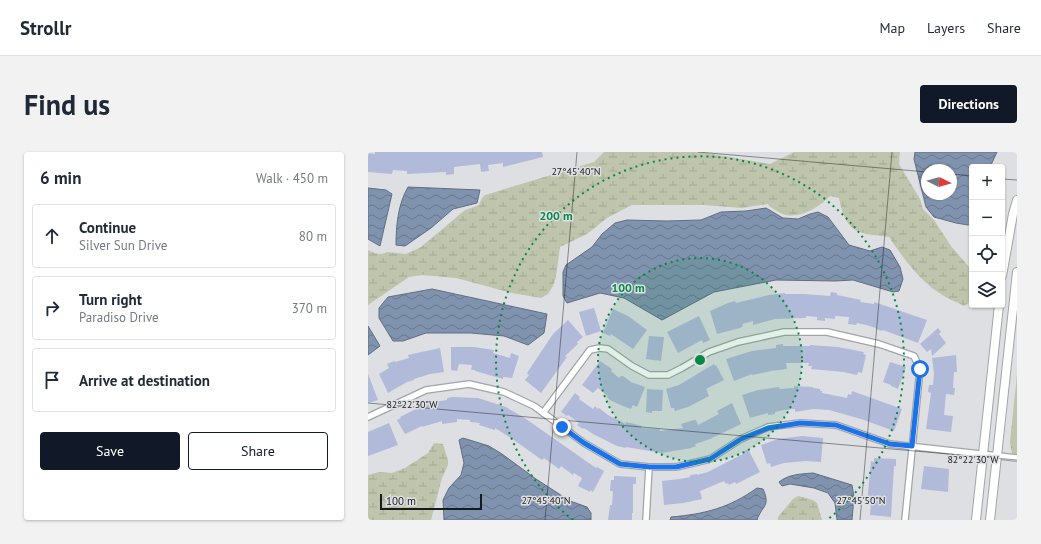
<!DOCTYPE html>
<html lang="en">
<head>
<meta charset="utf-8">
<style>
	body { margin:0; font-family:"PT Sans",sans-serif; background:#f2f2f3; color:#1f2937 }
	.controls { position:absolute; right:12px; top:12px; display:grid; overflow:hidden; border-radius:4px; box-shadow:0 1px 3px #0004 }
	.controls button { width:36px; height:36px; display:grid; place-items:center; padding:0; border:0; border-bottom:1px solid #e0e1e3; background:#fff; color:#1f2937; font:20px sans-serif }
	.compass { position:absolute; left:553px; top:12px; width:36px; height:36px; border-radius:50%; background:#fff; box-shadow:0 1px 3px #0004; rotate:95deg }
	.scale { position:absolute; left:12px; bottom:10px; width:102px; box-sizing:border-box; padding-left:4px; border:2px solid #18191a; border-top:0; font-size:11px; line-height:14px; white-space:nowrap; color:#18191a; -webkit-text-stroke:3px #dedfe2; paint-order:stroke }
	.stop { position:absolute; width:12px; height:12px; margin:-9px; border:3px solid #1a73e8; border-radius:50%; background:#fff }
	.stop.end { background:#1a73e8; border-color:#fff; box-shadow:0 1px 4px #0008 }
	.list { margin:0; padding:0; list-style:none }
	h2 { display:flex; justify-content:space-between; align-items:center; height:52px; margin:0; padding:0 16px; font-size:17px }
	h2 small { font-size:13px; font-weight:400; color:#747a83 }
	.list li { display:grid; grid-template-columns:26px 1fr auto; gap:12px; align-items:center; box-sizing:border-box; height:64px; margin:0 8px 8px; padding:0 8px; border:1px solid #e0e1e3; border-radius:4px }
	.list b { display:block; font-size:15px; white-space:nowrap }
	.list p { margin:0; font-size:13px; white-space:nowrap; color:#747a83 }
	.list em { font-size:13px; font-style:normal; color:#747a83 }
	.actions { display:flex; gap:8px; padding:12px 16px }
	.actions a { flex:1; padding:9px 0; border:1px solid #111827; border-radius:4px; text-align:center; font-size:14px; color:#111827 }
	.actions .main { background:#111827; color:#fff }
	.icon { flex:none; width:22px; height:22px; fill:none; stroke:currentColor; stroke-width:2; stroke-linecap:round; stroke-linejoin:round }
	.map { position:relative; flex:none; width:649px; height:368px; overflow:hidden; border-radius:4px }
	header { display:flex; align-items:center; gap:24px; box-sizing:border-box; height:56px; padding:0 20px; background:#fff; border-bottom:1px solid #e0e1e3 }
	header strong { font-size:19px }
	nav { display:flex; gap:22px; margin-inline-start:auto; font-size:14px }
	.intro { display:flex; align-items:center; justify-content:space-between; box-sizing:border-box; height:96px; padding:0 24px }
	h1 { margin:0; font-size:28px }
	.button { padding:10px 18px; border-radius:4px; background:#111827; color:#fff; font-size:14px; font-weight:700 }
	main { display:flex; gap:24px; padding:0 24px }
	aside { flex:1; background:#fff; border-radius:4px; box-shadow:0 1px 3px #0004 }
	.map>svg:first-child { display:block }
	.wetland { fill:url(#wetland-marsh) }
	.park { fill:url(#park-tufts) }
	.water { fill:url(#water-waves); stroke:#616e82; fill-rule:evenodd }
	.building { fill:#b2bada }
	.lines { fill:none; stroke-linecap:round; stroke-linejoin:round }
	.street-casing { stroke:#a3a4a7; stroke-width:8 }
	.secondary-casing { stroke:#a3a4a7; stroke-width:10 }
	.street { stroke:#fff; stroke-width:5.5 }
	.secondary { stroke:#fff; stroke-width:8 }
	.route { stroke:#1a73e8; stroke-width:5 }
	.ticks { fill:none; stroke:#18191a; stroke-width:1; stroke-opacity:0.45 }
	.ring { fill:none; stroke:#078844; stroke-width:2; stroke-dasharray:2 4 }
	.ticks-label { font-size:10px; text-anchor:middle; fill:#18191a; stroke:#dedfe2; stroke-width:3; stroke-linejoin:round; paint-order:stroke }
	.centre { fill:#078844; stroke:#dedfe2; stroke-width:2 }
	.ring-label { font-size:12px; text-anchor:middle; font-weight:bold; fill:#078844; stroke:#dedfe2; stroke-width:3; stroke-linejoin:round; paint-order:stroke }
</style>
</head>
<body>
<header>
<strong>Strollr</strong>
<nav><a>Map</a><a>Layers</a><a>Share</a></nav>
</header>
<div class="intro"><h1>Find us</h1><a class="button">Directions</a></div>
<main>
<aside>
<h2>6 min<small>Walk · 450 m</small></h2>
<ul class="list">
<li><svg class="icon" aria-label="ahead" viewBox="0 0 24 24"><path d="M12 20V5M6 11l6-6 6 6"/></svg><div><b>Continue</b><p>Silver Sun Drive</p></div><em>80 m</em></li>
<li><svg class="icon" aria-label="right" viewBox="0 0 24 24"><path d="M7 20v-9h11M14 6l5 5-5 5"/></svg><div><b>Turn right</b><p>Paradiso Drive</p></div><em>370 m</em></li>
<li><svg class="icon" aria-label="arrive" viewBox="0 0 24 24"><path d="M6 21V4h12l-3 4 3 4H6"/></svg><div><b>Arrive at destination</b></div></li>
</ul>
<div class="actions"><a class="main">Save</a><a>Share</a></div>
</aside>
<div class="map">
<svg width="649" height="368" viewBox="0 0 649 368">
	<defs>
		<pattern id="wetland-marsh" width="20" height="14" patternUnits="userSpaceOnUse"><rect width="20" height="14" fill="#bfc5ac"/><path d="M1 5h8M5 5V1M11 12h8M15 12V8" fill="none" stroke="#a3a993"/></pattern>
		<pattern id="park-tufts" width="24" height="20" patternUnits="userSpaceOnUse"><rect width="24" height="20" fill="#bfc5ac"/><path d="M3 7l-1-3M5 7V3M7 7l1-3M15 17l-1-3M17 17v-4M19 17l1-3" fill="none" stroke="#a3a993"/></pattern>
		<pattern id="water-waves" width="16" height="10" patternUnits="userSpaceOnUse"><rect width="16" height="10" fill="#8093ae"/><path d="M0 5q4-4 8 0t8 0" fill="none" stroke="#68778d"/></pattern>
	</defs>
	<rect width="100%" height="100%" fill="#dedfe2"/>
	<g class="wetland">
		<path d="M236,0H332L402,12L426,0H532L531,12L552,47L555,57L566,68L583,94L601,115L604,128V149L596,154C589,150 582,148 576,144C553,131 536,107 521,85C488,81 478,81 471,46L462,44C451,55 434,66 418,63C412,62 406,57 401,54L400,52L374,56L336,53H264L239,66L219,82L192,95L188,125L185,134L180,142L173,146L144,141L88,126L54,123L41,125L0,153V98C6,101 13,104 19,100L38,102L53,95L97,58L111,53L114,46L117,43L226,10Z"/>
		<polygon points="66,291 75,292 80,308 80,313 74,326 63,368 0,368 0,323 11,320 24,321 37,316 60,301"/>
		<polygon points="430,344 445,348 449,351 454,368 410,368 410,365 425,347"/>
	</g>
	<polygon class="park" points="649,222 649,303 644,302 642,290"/>
	<g class="water">
		<path d="M547,0H629L622,15H604V71L600,73L588,71L566,65L558,55L546,7ZM559,18H583V42H559Z"/>
		<path d="M40,35L112,38L109,51L85,57L63,76L37,94L28,93C28,74 30,52 40,35Z"/>
		<polygon points="0,36 18,38 24,42 12,94 0,87"/>
		<polygon points="398,56 415,66 430,67 442,62 450,60 460,65 481,93 502,99 514,95 522,98 532,115 535,127 531,139 525,140 485,128 467,129 408,128 346,140 294,168 256,146 232,141 199,151 195,144 195,120 198,113 224,95 234,82 247,71 259,68 299,69 333,68 353,60 378,59"/>
		<polygon points="64,137 179,162 176,181 160,193 136,184 103,181 58,181 35,189 25,189 11,166 11,156 20,145"/>
		<polygon points="0,174 12,194 0,203"/>
		<polygon points="95,286 121,294 134,302 168,327 202,349 219,355 223,361 223,368 76,368 75,348 81,336 93,323 96,311 91,288"/>
		<path d="M445,321L484,333L486,345L484,368H469L467,351L460,341L446,336L422,332L414,334L411,330C421,322 433,322 445,321Z"/>
		<path d="M389,336L395,337C403,355 394,353 389,368H302L303,365C337,362 361,356 389,336Z"/>
	</g>
	<g class="building">
		<polygon points="7,0 174,0 175,5 135,15 135,11 120,13 121,19 113,20 112,12 86,15 86,22 78,23 78,20 39,22 39,19 25,18 24,22 0,20 0,1 7,2"/>
		<polygon points="463,140 469,141 469,143 493,148 492,150 506,152 506,150 559,168 550,191 515,178 514,179 508,177 508,176 498,173 489,171 488,173 480,172 481,165 467,164 467,167 457,166 457,169 449,168 449,165 438,164 438,166 407,167 385,173 385,169 374,172 375,174 372,176 349,182 342,159 360,151 367,149 368,151 401,143 417,141 417,142 437,142 462,144"/>
		<polygon points="226,156 233,179 218,184 211,160"/>
		<polygon points="245,157 260,164 279,178 265,197 243,182 242,184 235,181"/>
		<polygon points="331,164 342,188 335,191 334,188 310,201 299,180"/>
		<polygon points="200,168 215,185 209,190 210,192 197,204 199,205 173,241 157,228 161,223 159,221 185,182"/>
		<polygon points="570,176 573,180 571,182 578,191 564,204 563,197 559,200 552,192"/>
		<polygon points="281,184 296,185 293,209 278,207"/>
		<polygon points="415,192 415,194 442,194 442,193 470,195 496,200 495,202 498,203 494,221 490,220 489,223 475,220 443,217 444,214 440,214 441,211 418,211 419,217 403,219 384,223 384,222 366,229 358,207 384,199 408,196 408,193"/>
		<polygon points="83,195 106,195 126,198 125,201 142,206 143,201 151,204 144,226 135,225 135,227 107,219 107,218 103,218 104,213 91,212 89,219 83,218"/>
		<polygon points="72,196 76,220 62,222 46,227 46,228 39,230 20,241 11,222 21,216 19,212 26,209 27,210 41,206 40,203 49,201"/>
		<polygon points="588,203 589,220 586,220 585,236 587,236 586,243 578,242 576,263 585,264 583,280 558,277 563,241 560,240 561,233 565,233 566,221 564,206"/>
		<polygon points="232,209 244,217 243,219 251,226 253,224 255,224 263,230 277,235 269,255 265,253 263,257 255,254 242,248 239,245 240,244 230,236 225,241 214,233"/>
		<polygon points="522,210 538,215 530,237 523,234 523,233 515,230"/>
		<polygon points="346,212 347,214 348,213 356,228 338,237 341,244 320,255 307,259 306,256 303,256 298,237 311,233"/>
		<polygon points="0,222 10,248 0,251"/>
		<polygon points="426,234 445,235 445,236 452,237 452,239 454,239 454,241 479,246 480,242 483,243 484,239 534,257 526,279 493,267 461,258 445,257 427,260 427,257 416,258 407,260 407,262 400,263 400,261 382,266 374,243 390,238 411,235 412,237 426,236"/>
		<polygon points="279,237 295,238 294,259 284,259 284,261 278,260"/>
		<polygon points="207,241 212,245 211,247 225,257 227,254 230,257 231,256 240,263 258,272 258,270 274,274 273,276 292,277 292,279 315,276 313,272 326,268 328,268 330,273 351,262 349,259 364,251 373,272 342,287 327,292 328,294 323,296 294,301 258,295 258,296 249,294 225,282 216,276 215,277 209,273 211,271 200,263 199,264 193,260"/>
		<polygon points="85,245 110,246 138,255 158,267 228,316 229,315 236,319 225,340 222,338 222,340 210,334 214,326 206,321 205,323 193,314 191,317 176,306 174,308 143,286 127,276 127,278 111,273 112,271 102,270 102,268 89,267 89,270 74,272 74,269 54,275 54,274 37,282 29,268 33,266 32,265 48,257 47,255 65,250 79,248 79,246"/>
		<polygon points="21,271 30,293 0,304 0,280"/>
		<polygon points="434,284 455,286 453,310 438,309 416,311 403,315 402,311 399,312 393,293 410,287"/>
		<polygon points="380,297 392,320 368,332 367,330 361,333 360,331 358,332 356,329 332,339 334,347 315,351 296,353 294,329 312,327 322,325 322,323 329,322 329,323 340,320 375,302 374,301"/>
		<polygon points="506,306 528,307 528,314 526,314 523,365 502,363 503,351 499,351 503,309 506,310"/>
		<polygon points="556,314 581,317 580,340 553,337"/>
		<polygon points="246,324 268,325 268,332 265,332 265,361 264,361 264,368 240,368 242,353 244,353 245,339 242,339 243,328 246,328"/>
	</g>
	<g class="lines">
		<defs>
			<g id="street">
				<polyline points="175,261 222,198 232,196 240,197 264,214 281,223 300,223 314,216 341,200 370,190 416,180 459,180 511,192 546,204 552,217 537,368"/>
				<polyline points="0,265 58,238 101,232 136,240 166,254 216,291 252,312 281,315 308,315 342,307 373,287 400,275 432,271 468,273 522,292 649,306"/>
				<polyline points="278,368 281,315"/>
			</g>
			<g id="secondary">
				<polyline points="634,124 645,62 649,48"/>
				<polyline points="608,368 631,153"/>
				<polyline points="622,368 649,120"/>
			</g>
		</defs>
		<use href="#street" class="street-casing"/>
		<use href="#secondary" class="secondary-casing"/>
		<use href="#street" class="street"/>
		<use href="#secondary" class="secondary"/>
	</g>
	<g class="lines">
		<polyline class="route" points="194,275 216,291 252,312 282,315 308,315 342,307 373,287 400,276 432,271 468,273 522,292 544,294 552,217"/>
	</g>
	<path class="ticks" d="M330,0L559,20M583,22L604,24M634,27L649,28M0,251L649,308M177,368L209,0M492,368L524,0"/>
	<circle cx="332" cy="208" r="102" fill="#078844" fill-opacity=".12"/>
	<g class="ring">
		<circle cx="332" cy="208" r="102"/>
		<path d="M205 368A204 204 0 1 1 459 368"/>
	</g>
	<g class="ticks-label">
		<text x="208" y="23">27°45'40"N</text>
		<text x="44" y="256">82°22'30"W</text>
		<text x="605" y="311">82°22'30"W</text>
		<text x="178" y="352">27°45'40"N</text>
		<text x="493" y="352">27°45'50"N</text>
	</g>
	<circle cx="332" cy="208" r="6" class="centre"/>
	<g class="ring-label">
		<text x="188" y="68">200 m</text>
		<text x="260" y="140">100 m</text>
	</g>
</svg>
<div class="controls">
<button>+</button>
<button>−</button>
<button><svg class="icon" aria-label="locate" viewBox="0 0 24 24"><circle cx="12" cy="12" r="6"/><path d="M12 2v4M12 18v4M2 12h4M18 12h4"/></svg></button>
<button><svg class="icon" aria-label="layers" viewBox="0 0 24 24"><path d="M12 4l9 5-9 5-9-5zM3 14l9 5 9-5"/></svg></button>
</div>
<svg class="compass" viewBox="-18 -18 36 36"><path d="M0-13l5 13h-10z" fill="#e53935"/><path d="M0 13l5-13h-10z" fill="#747a83"/></svg>
<div class="scale">100 m</div>
<div class="stop" style="left:552px;top:217px"></div>
<div class="stop end" style="left:194px;top:275px"></div>
</div>
</main>
</body>
</html>
